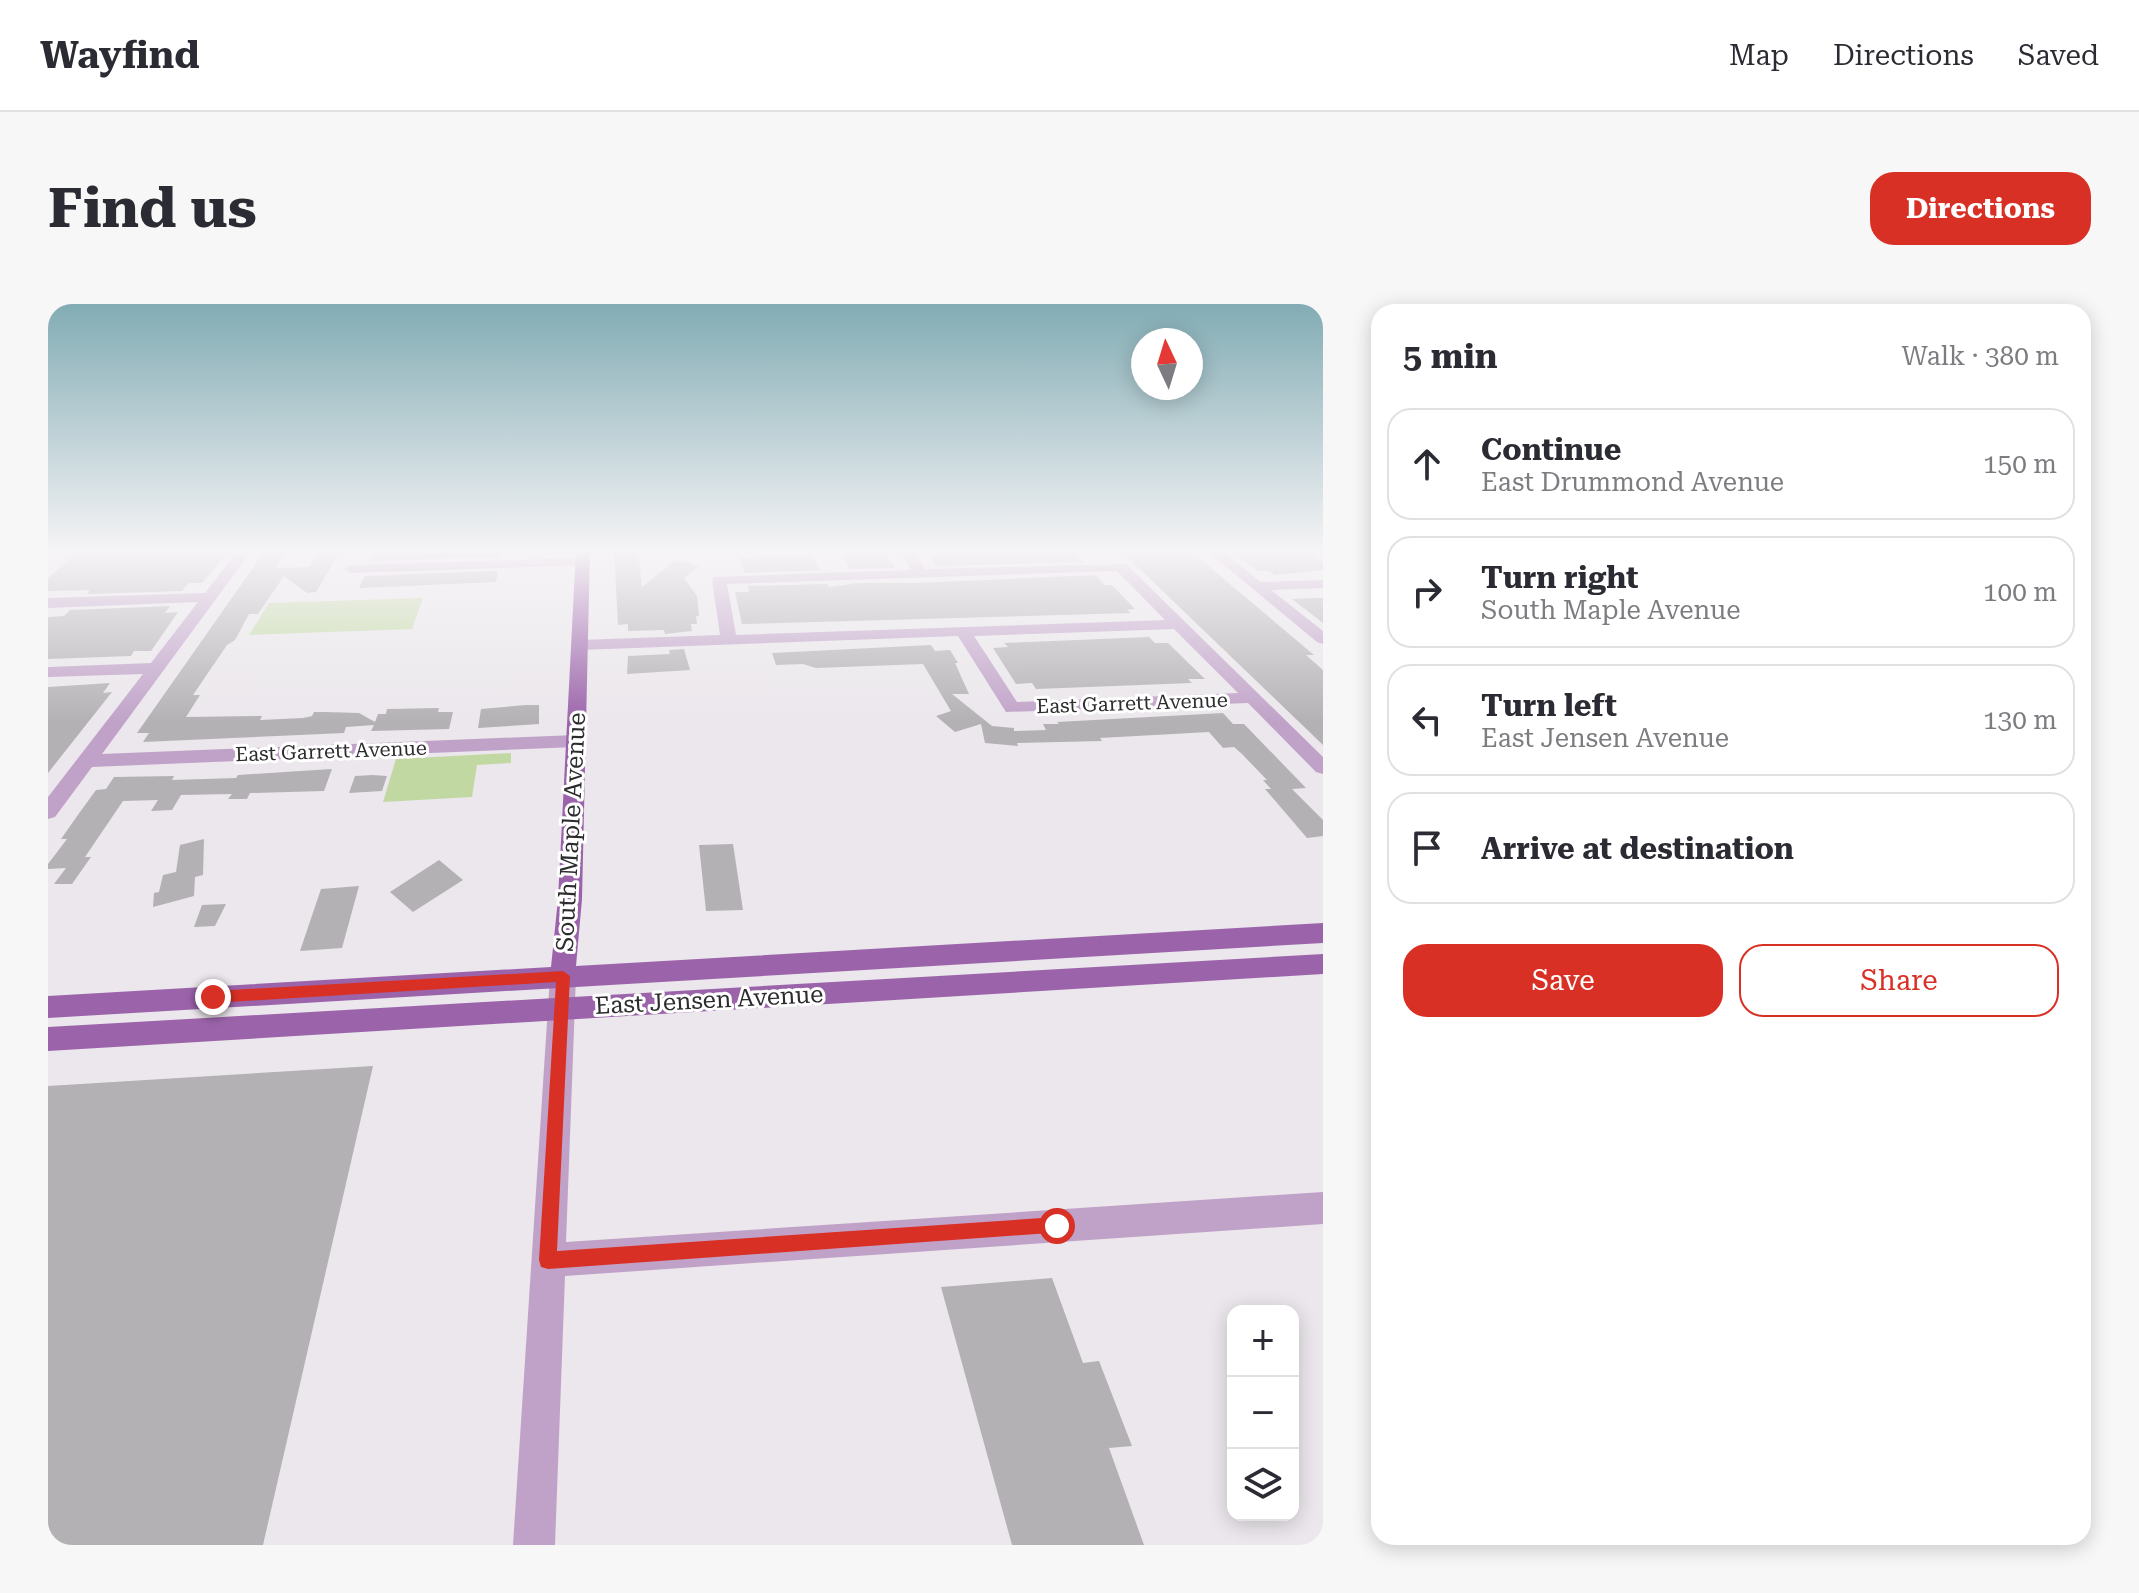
<!DOCTYPE html>
<html lang="en">
<head>
<meta charset="utf-8">
<style>
	body { margin:0; font-family:"Roboto Serif",serif; background:#f7f7f7; color:#2b2b33 }
	.controls { position:absolute; right:24px; bottom:24px; display:grid; overflow:hidden; border-radius:16px; box-shadow:0 4px 20px #0003 }
	.controls button { width:72px; height:72px; display:grid; place-items:center; padding:0; border:0; border-bottom:2px solid #e1e1e2; background:#fff; color:#2b2b33; font:40px sans-serif }
	.compass { position:absolute; left:1083px; top:24px; width:72px; height:72px; border-radius:50%; background:#fff; box-shadow:0 4px 20px #0003; rotate:356deg }
	.stop { position:absolute; width:24px; height:24px; margin:-18px; border:6px solid #d93025; border-radius:50%; background:#fff }
	.stop.end { background:#d93025; border-color:#fff; box-shadow:0 2px 8px #0008 }
	.list { margin:0; padding:0; list-style:none }
	h2 { display:flex; justify-content:space-between; align-items:center; height:104px; margin:0; padding:0 32px; font-size:34px }
	h2 small { font-size:26px; font-weight:400; color:#7c7c81 }
	.list li { display:grid; grid-template-columns:52px 1fr auto; gap:24px; align-items:center; box-sizing:border-box; height:112px; margin:0 16px 16px; padding:0 16px; border:2px solid #e1e1e2; border-radius:24px }
	.list b { display:block; font-size:30px; white-space:nowrap }
	.list p { margin:0; font-size:26px; white-space:nowrap; color:#7c7c81 }
	.list em { font-size:26px; font-style:normal; color:#7c7c81 }
	.actions { display:flex; gap:16px; padding:24px 32px }
	.actions a { flex:1; padding:18px 0; border:2px solid #d93025; border-radius:24px; text-align:center; font-size:28px; color:#d93025 }
	.actions .main { background:#d93025; color:#fff }
	.icon { flex:none; width:44px; height:44px; fill:none; stroke:currentColor; stroke-width:2; stroke-linecap:round; stroke-linejoin:round }
	.map { position:relative; flex:none; width:1275px; height:1241px; overflow:hidden; border-radius:24px }
	header { display:flex; align-items:center; gap:48px; box-sizing:border-box; height:112px; padding:0 40px; background:#fff; border-bottom:2px solid #e1e1e2 }
	header strong { font-size:38px }
	nav { display:flex; gap:44px; margin-inline-start:auto; font-size:28px }
	.intro { display:flex; align-items:center; justify-content:space-between; box-sizing:border-box; height:192px; padding:0 48px }
	h1 { margin:0; font-size:56px }
	.button { padding:20px 36px; border-radius:24px; background:#d93025; color:#fff; font-size:28px; font-weight:700 }
	main { display:flex; gap:48px; padding:0 48px }
	aside { flex:1; background:#fff; border-radius:24px; box-shadow:0 4px 20px #0003 }
	.map>svg:first-child { display:block }
	.green { fill:#c2d8a3 }
	.building { fill:#b4b1b5 }
	.lines { fill:none; stroke-linecap:round; stroke-linejoin:round }
	.minor { fill:#c0a2c8; fill-rule:evenodd }
	.major { fill:#9b64aa; fill-rule:evenodd }
	.route { fill:#d93025 }
	.labels { text-anchor:middle; stroke-width:6; stroke-linejoin:round; paint-order:stroke }
	.far-street-label { font-size:20px; fill:#2c2b2d; stroke:#fff }
	.street-label { font-size:24px; fill:#2c2b2d; stroke:#fff }
</style>
</head>
<body>
<header>
<strong>Wayfind</strong>
<nav><a>Map</a><a>Directions</a><a>Saved</a></nav>
</header>
<div class="intro"><h1>Find us</h1><a class="button">Directions</a></div>
<main>
<div class="map">
<svg width="1275" height="1241" viewBox="0 0 1275 1241">
	<rect width="100%" height="100%" fill="#ebe7ec"/>
	<g class="green">
		<polygon points="375,294 364,325 201,331 221,299"/>
		<polygon points="463,449 463,459 429,461 424,493 335,498 348,455"/>
	</g>
	<g class="building">
		<polygon points="271,246 293,246 268,288 259,289 236,272 210,310 201,310 187,336 179,341 145,391 152,391 138,413 214,412 212,416 255,414 264,412 266,408 278,408 311,409 327,418 330,410 338,410 339,405 391,404 390,408 405,408 401,425 323,427 326,421 298,423 296,429 95,438 101,429 89,429 216,248 236,248 227,264 261,263"/>
		<polygon points="329,246 453,246 452,253 323,257"/>
		<polygon points="566,246 590,246 594,283 628,256 651,262 636,274 649,292 651,312 648,312 649,320 643,320 644,327 617,330 616,326 580,327 580,320 570,321"/>
		<polygon points="836,246 847,264 802,265 794,250"/>
		<polygon points="896,246 1025,246 1036,258 888,262 879,247"/>
		<polygon points="1072,246 1133,246 1151,254 1266,351 1258,351 1275,366 1275,441"/>
		<polygon points="1183,246 1258,246 1275,258 1275,266 1227,271 1221,267 1210,267"/>
		<polygon points="168,247 166,249 179,249 154,279 141,279 134,287 39,290 42,286 0,287 0,274 27,250"/>
		<polygon points="715,252 764,252 772,266 697,269 691,254"/>
		<polygon points="450,267 448,278 311,284 317,272"/>
		<polygon points="1048,271 1057,281 1064,281 1087,305 1079,306 1083,309 694,320 687,288 701,288 700,282 779,280 781,283 810,279 869,279"/>
		<polygon points="1266,294 1275,294 1275,319 1244,295"/>
		<polygon points="122,302 117,309 130,308 103,347 86,347 83,352 0,355 0,313 16,312 22,306"/>
		<polygon points="1101,333 1107,339 1120,339 1157,375 1140,375 1144,379 988,385 984,379 968,380 945,344 960,343 956,339"/>
		<polygon points="883,341 887,347 902,346 910,359 907,359 921,390 904,390 944,422 966,424 966,427 998,426 995,420 1011,420 1009,418 1175,409 1185,420 1196,420 1258,484 1244,485 1275,516 1275,532 1259,534 1217,485 1223,485 1215,476 1219,476 1194,450 1186,443 1175,444 1161,428 1052,434 1054,437 969,439 970,442 937,439 933,420 907,428 888,412 903,407 875,360 768,364 755,360 728,361 724,349"/>
		<polygon points="636,345 642,366 579,370 580,352 622,350 621,346"/>
		<polygon points="62,379 55,389 64,388 0,469 0,383"/>
		<polygon points="478,401 491,401 491,420 430,424 433,405"/>
		<polygon points="284,465 276,487 202,489 199,495 180,495 184,490 133,491 124,506 103,507 110,496 75,497 37,553 43,553 24,580 6,580 18,564 0,565 0,560 19,535 13,535 32,508 48,486 58,485 66,473 126,472 124,476 188,474 190,471"/>
		<polygon points="325,471 339,472 334,487 301,489 307,472"/>
		<polygon points="156,535 155,571 147,573 146,592 105,603 106,589 111,588 115,571 128,568 132,541"/>
		<polygon points="685,540 695,606 658,607 651,541"/>
		<polygon points="391,556 415,576 365,608 342,588"/>
		<polygon points="311,582 294,644 252,647 273,585"/>
		<polygon points="178,600 167,622 146,623 154,601"/>
		<polygon points="325,762 215,1241 0,1241 0,782"/>
		<polygon points="1004,974 1035,1059 1051,1057 1084,1142 1061,1144 1096,1241 964,1241 893,983"/>
	</g>
	<g class="lines">
		<g class="minor">
			<polygon points="190,246 204,246 54,450 527,431 536,437 527,443 44,463 7,513 0,515 0,493 95,370 0,373 0,363 103,359 150,298 0,304 0,294 157,289"/>
			<path d="M851,246H865L877,265L1078,260L1275,453V470L1268,468L1200,399L958,408L910,332L532,346L524,341L532,336L672,331L664,276L666,273L863,266ZM1069,267L1117,316L688,331L679,280ZM1126,325L1190,389L969,398L926,332Z"/>
			<polygon points="1158,246 1173,246 1213,278 1275,276 1275,284 1223,286 1275,327 1275,340 1269,338"/>
			<polygon points="534,254 539,255 539,261 303,269 296,265 303,261"/>
			<polygon points="515,662 524,665 528,672 518,938 1275,888 1275,920 517,972 507,1241 465,1241 502,672 506,665"/>
		</g>
		<g class="major">
			<polygon points="528,246 542,246 534,595 528,662 1275,619 1275,639 0,714 0,692 503,663 510,595"/>
			<polygon points="1275,650 1275,670 0,747 0,723"/>
		</g>
	</g>
	<linearGradient id="sky" x2="0" y2="1"><stop stop-color="#82acb4"/><stop offset="0.59" stop-color="#f6f4f6"/><stop offset="1" stop-color="#f6f4f6" stop-opacity="0"/></linearGradient>
	<rect width="1275" height="419" fill="url(#sky)"/>
	<polygon class="route" points="515,667 522,672 509,947 1009,913 1015,916 1018,922 1015,928 500,965 493,963 491,956 508,678 165,699 158,693 165,687"/>
	<g class="labels">
		<g class="far-street-label">
			<text transform="translate(1084 399) rotate(-2)" y="7">East Garrett Avenue</text>
			<text transform="translate(283 447) rotate(-2)" y="7">East Garrett Avenue</text>
		</g>
		<g class="street-label">
			<text transform="translate(523 528) rotate(-87)" y="8">South Maple Avenue</text>
			<text transform="translate(661 696) rotate(-3)" y="8">East Jensen Avenue</text>
		</g>
	</g>
</svg>
<div class="controls">
<button>+</button>
<button>−</button>
<button><svg class="icon" aria-label="layers" viewBox="0 0 24 24"><path d="M12 4l9 5-9 5-9-5zM3 14l9 5 9-5"/></svg></button>
</div>
<svg class="compass" viewBox="-18 -18 36 36"><path d="M0-13l5 13h-10z" fill="#e53935"/><path d="M0 13l5-13h-10z" fill="#7c7c81"/></svg>
<div class="stop" style="left:1009px;top:922px"></div>
<div class="stop end" style="left:165px;top:693px"></div>
</div>
<aside>
<h2>5 min<small>Walk · 380 m</small></h2>
<ul class="list">
<li><svg class="icon" aria-label="ahead" viewBox="0 0 24 24"><path d="M12 20V5M6 11l6-6 6 6"/></svg><div><b>Continue</b><p>East Drummond Avenue</p></div><em>150 m</em></li>
<li><svg class="icon" aria-label="right" viewBox="0 0 24 24"><path d="M7 20v-9h11M14 6l5 5-5 5"/></svg><div><b>Turn right</b><p>South Maple Avenue</p></div><em>100 m</em></li>
<li><svg class="icon" aria-label="left" viewBox="0 0 24 24"><path d="M17 20v-9H6M10 6l-5 5 5 5"/></svg><div><b>Turn left</b><p>East Jensen Avenue</p></div><em>130 m</em></li>
<li><svg class="icon" aria-label="arrive" viewBox="0 0 24 24"><path d="M6 21V4h12l-3 4 3 4H6"/></svg><div><b>Arrive at destination</b></div></li>
</ul>
<div class="actions"><a class="main">Save</a><a>Share</a></div>
</aside>
</main>
</body>
</html>
